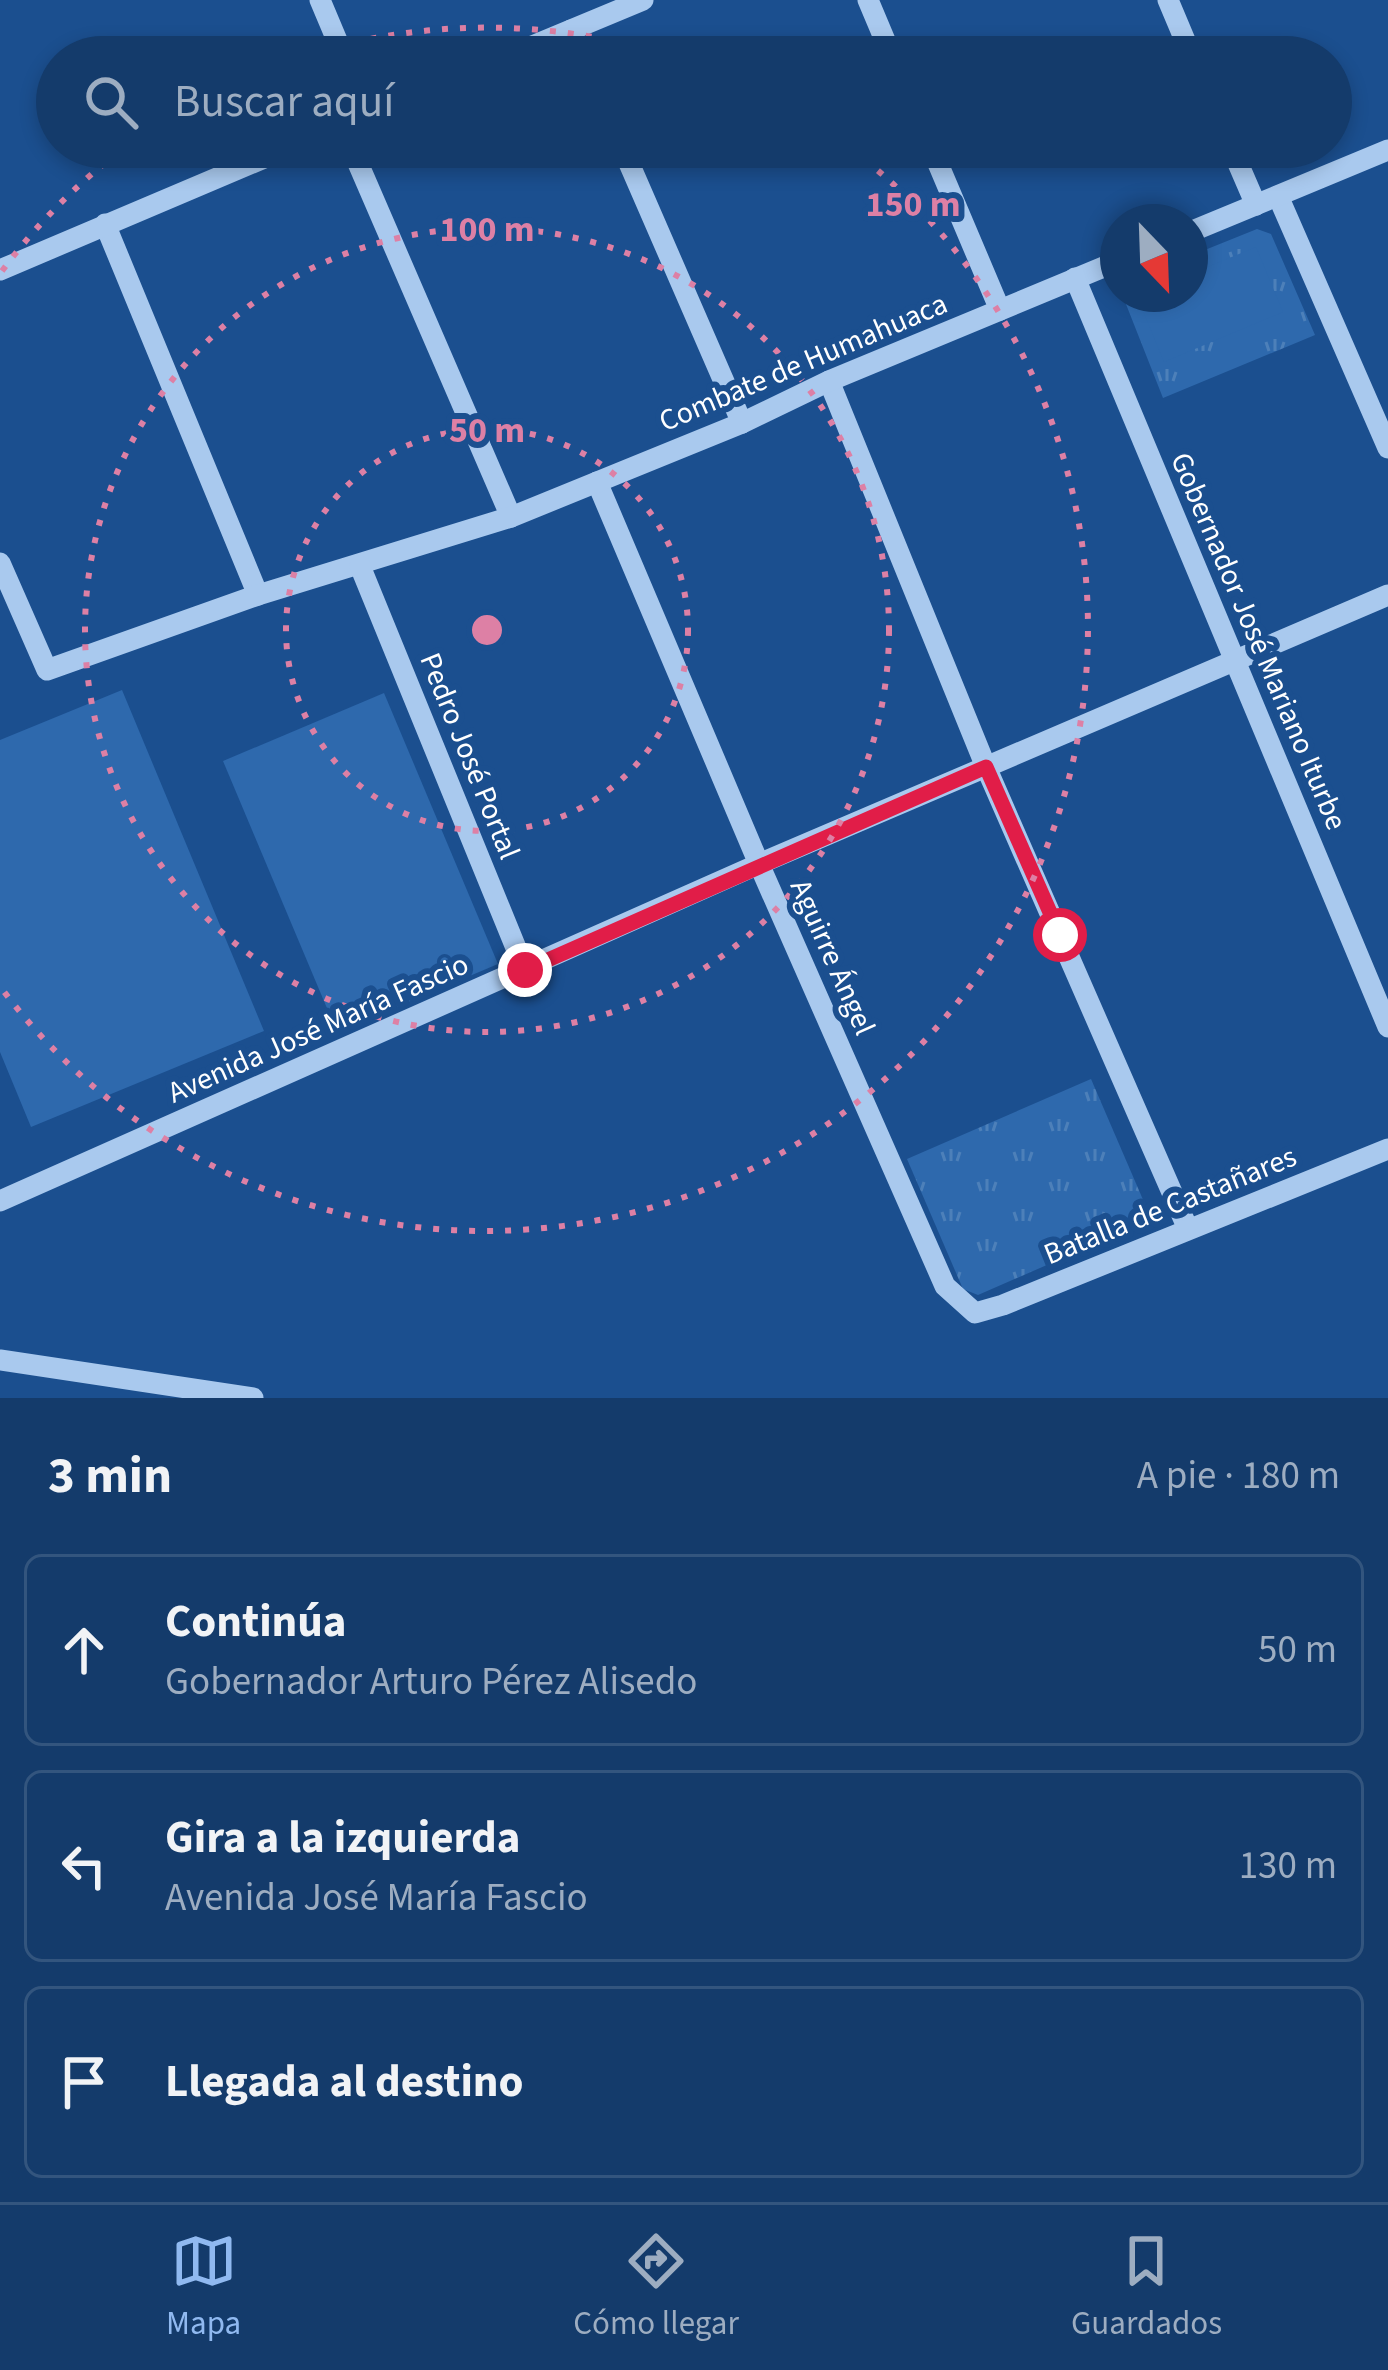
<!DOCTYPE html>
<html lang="es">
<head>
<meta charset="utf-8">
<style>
	body { margin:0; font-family:"Source Sans 3",sans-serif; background:#1d4271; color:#f1f3f6 }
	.compass { position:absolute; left:1100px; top:204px; width:108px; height:108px; border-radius:50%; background:#143b6b; box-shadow:0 6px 18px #0003; rotate:157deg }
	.stop { position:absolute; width:36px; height:36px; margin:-27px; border:9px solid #e11d48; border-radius:50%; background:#fff }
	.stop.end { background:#e11d48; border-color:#fff; box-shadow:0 3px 12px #0008 }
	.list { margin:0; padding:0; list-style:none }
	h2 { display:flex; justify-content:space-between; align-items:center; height:156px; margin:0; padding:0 48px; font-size:51px }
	h2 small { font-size:39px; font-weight:400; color:#9dadc1 }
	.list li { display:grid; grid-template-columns:78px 1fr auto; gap:36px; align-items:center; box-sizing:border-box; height:192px; margin:0 24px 24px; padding:0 24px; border:3px solid #33557e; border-radius:18px }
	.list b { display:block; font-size:45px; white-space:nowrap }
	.list p { margin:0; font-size:39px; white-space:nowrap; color:#9dadc1 }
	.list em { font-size:39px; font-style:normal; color:#9dadc1 }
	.icon { flex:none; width:66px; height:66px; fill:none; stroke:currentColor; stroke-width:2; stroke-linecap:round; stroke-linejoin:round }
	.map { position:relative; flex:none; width:1388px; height:1398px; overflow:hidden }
	.search { position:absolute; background:#143b6b; box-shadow:0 6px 18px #0003; left:36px; right:36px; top:36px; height:132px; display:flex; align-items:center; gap:30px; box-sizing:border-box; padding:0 42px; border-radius:66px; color:#9dadc1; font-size:45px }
	.sheet { height:804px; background:#143b6b }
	nav { display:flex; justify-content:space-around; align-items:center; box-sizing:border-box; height:168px; border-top:3px solid #33557e; background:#143b6b; font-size:33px; color:#9dadc1 }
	nav a { display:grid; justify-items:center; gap:6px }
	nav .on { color:#90b9f0 }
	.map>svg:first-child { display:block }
	.park { fill:url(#park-tufts) }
	.garden { fill:#2e69ad }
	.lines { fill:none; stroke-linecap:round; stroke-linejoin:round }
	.minor { stroke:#a9c9ee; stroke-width:21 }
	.route { stroke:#e11d48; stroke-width:15 }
	.ring { fill:none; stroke:#dd80a5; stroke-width:6; stroke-dasharray:6 12 }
	.labels { text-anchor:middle; stroke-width:12; stroke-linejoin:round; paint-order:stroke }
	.street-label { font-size:30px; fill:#fff; stroke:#1b4f8f }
	.centre { fill:#dd80a5; stroke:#1b4f8f; stroke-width:6 }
	.ring-label { font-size:36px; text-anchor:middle; font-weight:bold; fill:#dd80a5; stroke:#1b4f8f; stroke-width:12; stroke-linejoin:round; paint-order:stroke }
</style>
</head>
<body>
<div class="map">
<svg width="1388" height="1398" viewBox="0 0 1388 1398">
	<defs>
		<pattern id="park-tufts" width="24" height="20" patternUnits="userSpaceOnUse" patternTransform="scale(3)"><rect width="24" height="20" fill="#2e69ad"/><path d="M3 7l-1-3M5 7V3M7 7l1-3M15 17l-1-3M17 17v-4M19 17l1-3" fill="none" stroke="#4d80b9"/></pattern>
	</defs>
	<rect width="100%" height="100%" fill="#1b4f8f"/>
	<g class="park">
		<polygon points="1257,229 1271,234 1315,335 1163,398 1122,294 1190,294 1190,256"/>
		<polygon points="1091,1079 1147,1209 1141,1224 978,1295 963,1289 907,1159"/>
	</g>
	<g class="garden">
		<polygon points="1256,247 1283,312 1164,362 1137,296 1190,294 1190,274"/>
		<polygon points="122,690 264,1031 31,1127 0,1052 0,740"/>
		<polygon points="384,693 498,964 337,1032 223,761"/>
	</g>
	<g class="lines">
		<g class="minor">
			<polyline points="320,0 344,57"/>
			<polyline points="868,0 892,57"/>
			<polyline points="1168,0 1192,57"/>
			<polyline points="571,30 582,57"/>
			<polyline points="506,57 643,0"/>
			<polyline points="351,147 511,517"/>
			<polyline points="622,147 742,423"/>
			<polyline points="931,147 1000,310"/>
			<polyline points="1231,147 1256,205"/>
			<polyline points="1278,196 1388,448"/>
			<polyline points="105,224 258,595"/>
			<polyline points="1190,232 1388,150"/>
			<polyline points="0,270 290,147"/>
			<polyline points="1075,278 1388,1027"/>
			<polyline points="829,381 986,767 1188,1229"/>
			<polyline points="597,482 759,864 945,1286 975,1313 1003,1305 1388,1149"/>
			<polyline points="0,563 47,670 258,595 511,517 742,423 829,381 1118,261"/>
			<polyline points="360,566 525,970"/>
			<polyline points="0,1201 759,864 1388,595"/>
			<polyline points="0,1360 253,1398"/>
		</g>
	</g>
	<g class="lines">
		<polyline class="route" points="525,970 986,767 1060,935"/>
	</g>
	<g class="ring">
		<circle cx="487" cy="630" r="201"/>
		<circle cx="487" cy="630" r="402"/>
		<path d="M2 271A603 603 0 0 1 124 148M301 57A603 603 0 0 1 673 57M850 148A603 603 0 1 1 2 989"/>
	</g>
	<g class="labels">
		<g class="street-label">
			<text transform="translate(803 362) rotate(-23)" y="10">Combate de Humahuaca</text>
			<text transform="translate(1259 641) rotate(67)" y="10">Gobernador José Mariano Iturbe</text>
			<text transform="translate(470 756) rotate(68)" y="10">Pedro José Portal</text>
			<text transform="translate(833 957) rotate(66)" y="10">Aguirre Ángel</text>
			<text transform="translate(318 1028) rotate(-24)" y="10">Avenida José María Fascio</text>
			<text transform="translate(1170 1205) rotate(-22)" y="10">Batalla de Castañares</text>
		</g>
	</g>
	<circle cx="487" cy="630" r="18" class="centre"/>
	<g class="ring-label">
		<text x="913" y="216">150 m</text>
		<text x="487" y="241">100 m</text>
		<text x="487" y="442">50 m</text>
	</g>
</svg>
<svg class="compass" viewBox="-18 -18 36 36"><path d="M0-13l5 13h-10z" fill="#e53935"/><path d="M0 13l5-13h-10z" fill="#9dadc1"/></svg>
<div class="stop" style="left:1060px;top:935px"></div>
<div class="stop end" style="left:525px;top:970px"></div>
<div class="search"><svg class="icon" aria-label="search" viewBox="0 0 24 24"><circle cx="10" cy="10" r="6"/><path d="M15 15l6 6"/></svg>Buscar aquí</div>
</div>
<section class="sheet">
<h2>3 min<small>A pie · 180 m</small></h2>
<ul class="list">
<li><svg class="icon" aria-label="ahead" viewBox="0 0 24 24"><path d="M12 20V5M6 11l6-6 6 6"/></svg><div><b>Continúa</b><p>Gobernador Arturo Pérez Alisedo</p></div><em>50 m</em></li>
<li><svg class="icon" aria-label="left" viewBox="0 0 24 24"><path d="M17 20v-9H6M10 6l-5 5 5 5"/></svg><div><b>Gira a la izquierda</b><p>Avenida José María Fascio</p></div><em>130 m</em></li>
<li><svg class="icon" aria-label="arrive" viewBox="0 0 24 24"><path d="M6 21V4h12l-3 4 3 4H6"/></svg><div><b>Llegada al destino</b></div></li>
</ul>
</section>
<nav>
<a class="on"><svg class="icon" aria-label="map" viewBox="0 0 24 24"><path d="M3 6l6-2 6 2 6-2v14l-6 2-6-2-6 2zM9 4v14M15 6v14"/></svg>Mapa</a>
<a><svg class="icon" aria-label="directions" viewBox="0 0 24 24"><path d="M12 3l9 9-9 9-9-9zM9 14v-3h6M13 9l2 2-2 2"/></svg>Cómo llegar</a>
<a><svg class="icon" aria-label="saved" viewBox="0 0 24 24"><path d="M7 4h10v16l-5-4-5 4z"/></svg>Guardados</a>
</nav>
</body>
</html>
